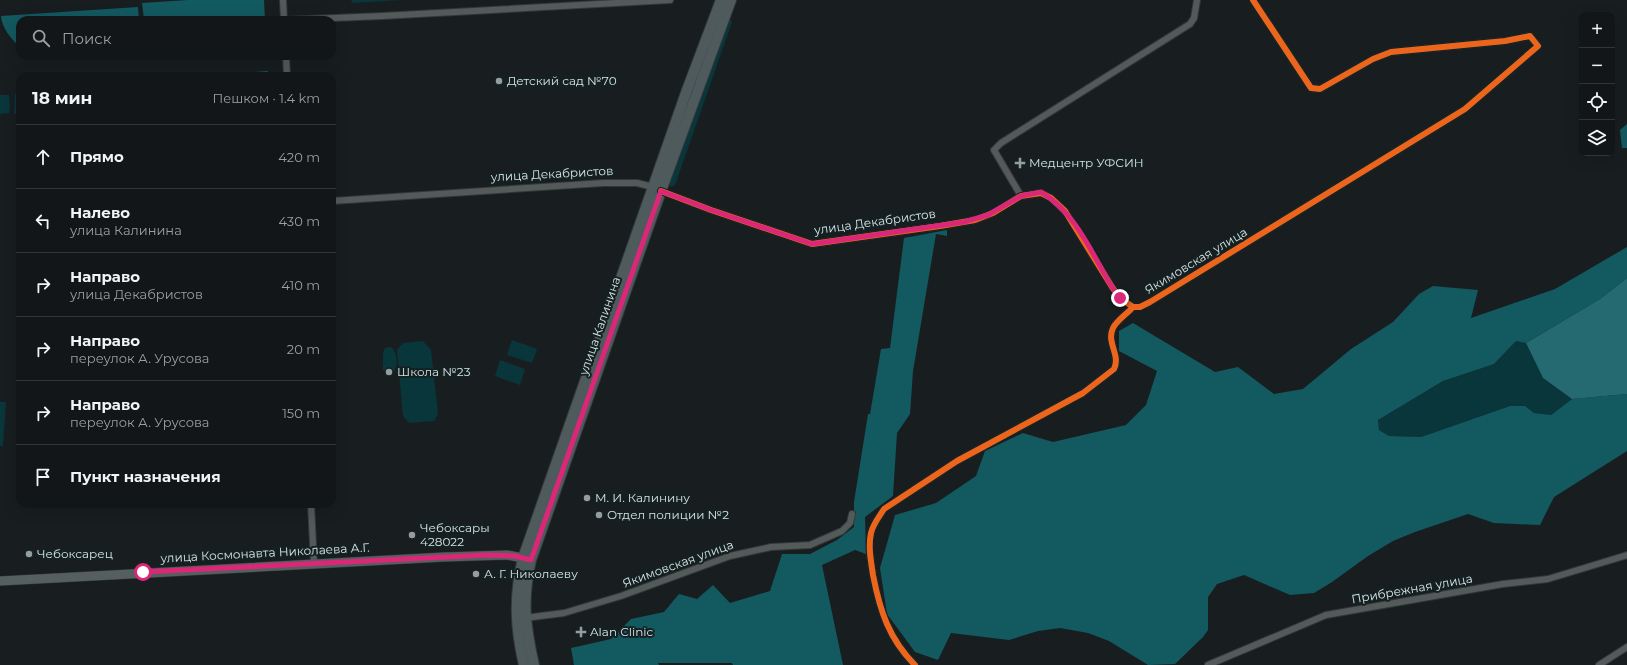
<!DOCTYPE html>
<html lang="ru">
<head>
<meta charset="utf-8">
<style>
	body { margin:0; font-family:Montserrat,sans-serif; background:#1f2325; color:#f1f3f6 }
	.controls { position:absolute; right:12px; top:12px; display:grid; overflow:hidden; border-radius:8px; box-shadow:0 4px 16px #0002 }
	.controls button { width:36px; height:36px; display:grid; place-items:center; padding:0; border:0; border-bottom:1px solid #313537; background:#121618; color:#f1f3f6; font:20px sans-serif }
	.stop { position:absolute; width:12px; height:12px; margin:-9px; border:3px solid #db2777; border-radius:50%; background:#fff }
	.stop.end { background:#db2777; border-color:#fff; box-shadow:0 1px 4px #0008 }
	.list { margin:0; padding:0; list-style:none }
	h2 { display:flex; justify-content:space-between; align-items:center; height:52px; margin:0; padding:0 16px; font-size:17px }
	h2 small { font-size:13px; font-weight:400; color:#9c9fa2 }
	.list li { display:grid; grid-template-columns:26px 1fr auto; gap:12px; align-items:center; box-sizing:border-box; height:64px; padding:0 16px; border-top:1px solid #313537 }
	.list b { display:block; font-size:15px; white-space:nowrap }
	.list p { margin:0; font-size:13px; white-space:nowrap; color:#9c9fa2 }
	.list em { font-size:13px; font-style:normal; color:#9c9fa2 }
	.icon { flex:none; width:22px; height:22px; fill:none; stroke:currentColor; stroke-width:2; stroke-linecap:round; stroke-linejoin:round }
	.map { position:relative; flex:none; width:1627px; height:665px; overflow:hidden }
	.search { position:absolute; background:#121618; box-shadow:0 4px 16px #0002; left:16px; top:16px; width:320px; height:44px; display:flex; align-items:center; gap:10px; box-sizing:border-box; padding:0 14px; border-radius:12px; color:#9c9fa2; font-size:15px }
	.panel { position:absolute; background:#121618; box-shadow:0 4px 16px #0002; left:16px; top:72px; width:320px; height:436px; border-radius:12px }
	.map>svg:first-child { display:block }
	.green { fill:#09363b }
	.forest { fill:#135960 }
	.water { fill:#256971 }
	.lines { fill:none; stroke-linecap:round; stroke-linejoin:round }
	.street-casing { stroke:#333738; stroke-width:8 }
	.secondary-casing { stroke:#333738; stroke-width:10 }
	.primary-casing { stroke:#333738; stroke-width:12 }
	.street { stroke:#54595a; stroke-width:6 }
	.secondary { stroke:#565f60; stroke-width:9 }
	.primary { stroke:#4e5a5c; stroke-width:10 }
	.cycleway-casing { stroke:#142123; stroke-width:8 }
	.cycleway { stroke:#eb651d; stroke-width:6 }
	.route { stroke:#db2777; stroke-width:5 }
	.poi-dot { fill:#959d9e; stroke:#142123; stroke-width:1.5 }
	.labels { text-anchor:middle; stroke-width:4; stroke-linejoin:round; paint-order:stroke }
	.poi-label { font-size:12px; fill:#d9e1e2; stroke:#142123; text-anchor:start }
	.street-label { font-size:12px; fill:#d9e1e2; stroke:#142123 }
</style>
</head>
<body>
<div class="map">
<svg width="1627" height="665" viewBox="0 0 1627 665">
	<rect width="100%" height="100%" fill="#181e20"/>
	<g class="green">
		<polygon points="351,0 402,0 353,3"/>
		<polygon points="731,20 732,22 675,185 671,187 669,184 726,23"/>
		<polygon points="20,91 20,114 14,114 15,94"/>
		<polygon points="0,95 9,95 10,107 9,113 0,114"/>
		<polygon points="512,340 537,349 532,363 507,355"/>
		<polygon points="423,341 431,350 438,414 434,421 409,423 403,416 397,350 403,343"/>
		<polygon points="1516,341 1526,343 1543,378 1572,399 1551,415 1534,413 1525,406 1510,406 1421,437 1389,436 1379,430 1378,420 1443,381 1494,364"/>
		<path d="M391,347C398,352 398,366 394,372L389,375L383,370V354L385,348Z"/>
		<polygon points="500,360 525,369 520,385 495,376"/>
		<polygon points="0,402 6,402 3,446 0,446"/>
	</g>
	<g class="forest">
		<polygon points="188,0 264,0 265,20 144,20 142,3"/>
		<path d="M138,7L139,20H20V47C11,39 2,28 1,16Z"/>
		<polygon points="268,71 268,76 195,76"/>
		<polygon points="1627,124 1627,148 1622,148 1620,130"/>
		<polygon points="947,230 947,236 936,234 913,371 910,414 897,433 893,496 865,517 866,554 855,550 822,565 843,665 733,665 732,663 658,663 659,665 574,665 571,648 611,639 631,619 664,612 679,594 697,599 713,585 730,603 770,591 782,554 810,554 837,540 854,527 854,502 868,414 870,414 881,349 890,348 904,238"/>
		<polygon points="1627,247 1627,278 1600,299 1526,343 1516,341 1494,364 1443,381 1378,420 1379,430 1389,436 1421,437 1510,406 1525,406 1534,413 1551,415 1572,399 1627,394 1627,451 1554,497 1540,525 1494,523 1468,514 1415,532 1393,541 1368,556 1332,582 1314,593 1290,595 1244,575 1217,584 1208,597 1208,630 1203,637 1175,664 1148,665 1109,641 1088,633 1060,628 1038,631 1009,640 951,633 938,660 915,652 887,614 880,568 895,515 936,503 976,476 985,451 1023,433 1053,442 1126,425 1146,405 1157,371 1119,351 1119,331 1133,323 1215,372 1238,367 1274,394 1303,389 1351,349 1393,322 1419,294 1433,286 1478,290 1471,318 1555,289"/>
	</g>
	<polygon class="water" points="1627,278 1627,394 1572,399 1543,378 1526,343 1600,299"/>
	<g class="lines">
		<defs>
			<g id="street">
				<polyline points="283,0 284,20"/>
				<polyline points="286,20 382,16 670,0"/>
				<polyline points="286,56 287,76"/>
				<polyline points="661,191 711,210 812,244 940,226 975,220 993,213 1021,196 1041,193 1051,198 1065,211 1112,287 1120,298 1133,307"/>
				<polyline points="1021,196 994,150 1001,143 1190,24 1194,18 1197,0"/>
				<polyline points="332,201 603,183 637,183 653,187"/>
				<polyline points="311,504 314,564"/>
				<polyline points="525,618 564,613 621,596 730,556 771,547 810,545 842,531 850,523 852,514"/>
				<path d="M915,665C889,639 880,611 873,575C871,561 868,547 871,533C873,524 879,517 884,509L957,461L1083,393L1114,369C1121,355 1106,343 1113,328C1117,320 1127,314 1133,307H1140L1150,302L1465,109L1538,46L1530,36L1505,41L1391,52L1373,59L1320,89L1311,88L1253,0"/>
				<polyline points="1208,665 1326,615 1503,584 1548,579 1627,555"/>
				<polyline points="1599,665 1627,647"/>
			</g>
			<polyline id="secondary" points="0,581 444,557 507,555 523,558"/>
			<g id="primary">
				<path d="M524,665C515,627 514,596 523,558L687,90L721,0"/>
				<path d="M534,665C525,626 522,599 531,560L661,191L731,0"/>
			</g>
		</defs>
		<use href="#street" class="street-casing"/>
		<use href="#secondary" class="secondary-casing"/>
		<use href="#primary" class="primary-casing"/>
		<use href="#street" class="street"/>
		<use href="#secondary" class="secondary"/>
		<use href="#primary" class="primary"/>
		<defs>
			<g id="cycleway">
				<polyline points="661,191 711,210 812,244 940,226 975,220 993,213 1021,196 1041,193 1051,198 1065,211 1112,287 1120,298 1133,307"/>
				<path d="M915,665C889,639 880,611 873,575C871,561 868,547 871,533C873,524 879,517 884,509L957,461L1083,393L1114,369C1121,355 1106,343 1113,328C1117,320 1127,314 1133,307H1140L1150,302L1465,109L1538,46L1530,36L1505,41L1391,52L1373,59L1320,89L1311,88L1253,0"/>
			</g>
		</defs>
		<use href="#cycleway" class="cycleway-casing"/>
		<use href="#cycleway" class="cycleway"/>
	</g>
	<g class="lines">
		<path class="route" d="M143,572L486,555L515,556L531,560L661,191L711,210L812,244L964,222L988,215L1021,196L1041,192C1076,213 1092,254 1112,287L1120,298"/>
	</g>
	<g class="poi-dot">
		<circle cx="499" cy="81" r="4"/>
		<path d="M1018 157h4v4h4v4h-4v4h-4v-4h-4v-4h4z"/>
		<circle cx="389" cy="372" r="4"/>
		<circle cx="587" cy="498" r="4"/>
		<circle cx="599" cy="515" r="4"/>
		<circle cx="412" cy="535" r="4"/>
		<circle cx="29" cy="554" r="4"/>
		<circle cx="476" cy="574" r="4"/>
		<path d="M579 626h4v4h4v4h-4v4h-4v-4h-4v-4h4z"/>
	</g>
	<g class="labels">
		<g class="poi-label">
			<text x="507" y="85">Детский сад №70</text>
			<text x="1029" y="167">Медцентр УФСИН</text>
			<text x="397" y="376">Школа №23</text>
			<text x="595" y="502">М. И. Калинину</text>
			<text x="607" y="519">Отдел полиции №2</text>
			<text x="420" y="532">Чебоксары<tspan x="420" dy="14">428022</tspan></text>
			<text x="37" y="558">Чебоксарец</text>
			<text x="484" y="578">А. Г. Николаеву</text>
			<text x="590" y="636">Alan Clinic</text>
		</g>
		<g class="street-label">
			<text transform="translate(552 174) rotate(-3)" y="4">улица Декабристов</text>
			<text transform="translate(875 222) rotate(-8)" y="4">улица Декабристов</text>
			<text transform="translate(1196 261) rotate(-31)" y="4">Якимовская улица</text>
			<text transform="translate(600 326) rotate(-71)" y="4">улица Калинина</text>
			<text transform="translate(265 553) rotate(-3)" y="4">улица Космонавта Николаева А.Г.</text>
			<text transform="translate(678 564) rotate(-20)" y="4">Якимовская улица</text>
			<text transform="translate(1412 589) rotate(-10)" y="4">Прибрежная улица</text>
		</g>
	</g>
</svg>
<div class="controls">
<button>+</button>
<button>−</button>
<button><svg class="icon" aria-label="locate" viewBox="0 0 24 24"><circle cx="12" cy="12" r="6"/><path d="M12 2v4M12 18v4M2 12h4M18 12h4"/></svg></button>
<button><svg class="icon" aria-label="layers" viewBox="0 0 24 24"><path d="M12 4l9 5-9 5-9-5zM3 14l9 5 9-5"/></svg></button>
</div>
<div class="stop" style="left:143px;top:572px"></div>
<div class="stop end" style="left:1120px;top:298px"></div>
<div class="search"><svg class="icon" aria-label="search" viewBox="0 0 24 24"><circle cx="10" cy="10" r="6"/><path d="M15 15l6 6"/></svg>Поиск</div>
<section class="panel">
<h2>18 мин<small>Пешком · 1.4 km</small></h2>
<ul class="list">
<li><svg class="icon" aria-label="ahead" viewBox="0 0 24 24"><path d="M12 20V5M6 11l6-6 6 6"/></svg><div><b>Прямо</b></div><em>420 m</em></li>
<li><svg class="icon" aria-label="left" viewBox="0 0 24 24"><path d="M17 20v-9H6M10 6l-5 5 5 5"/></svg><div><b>Налево</b><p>улица Калинина</p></div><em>430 m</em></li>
<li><svg class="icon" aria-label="right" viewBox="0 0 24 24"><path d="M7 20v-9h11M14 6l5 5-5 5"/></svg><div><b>Направо</b><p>улица Декабристов</p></div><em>410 m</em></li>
<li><svg class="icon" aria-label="right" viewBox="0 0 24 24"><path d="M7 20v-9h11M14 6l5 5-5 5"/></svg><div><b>Направо</b><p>переулок А. Урусова</p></div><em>20 m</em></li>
<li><svg class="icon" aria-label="right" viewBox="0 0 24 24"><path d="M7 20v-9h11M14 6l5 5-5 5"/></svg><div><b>Направо</b><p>переулок А. Урусова</p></div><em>150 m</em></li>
<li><svg class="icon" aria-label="arrive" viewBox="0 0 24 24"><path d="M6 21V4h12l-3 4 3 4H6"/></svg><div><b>Пункт назначения</b></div></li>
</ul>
</section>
</div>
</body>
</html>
